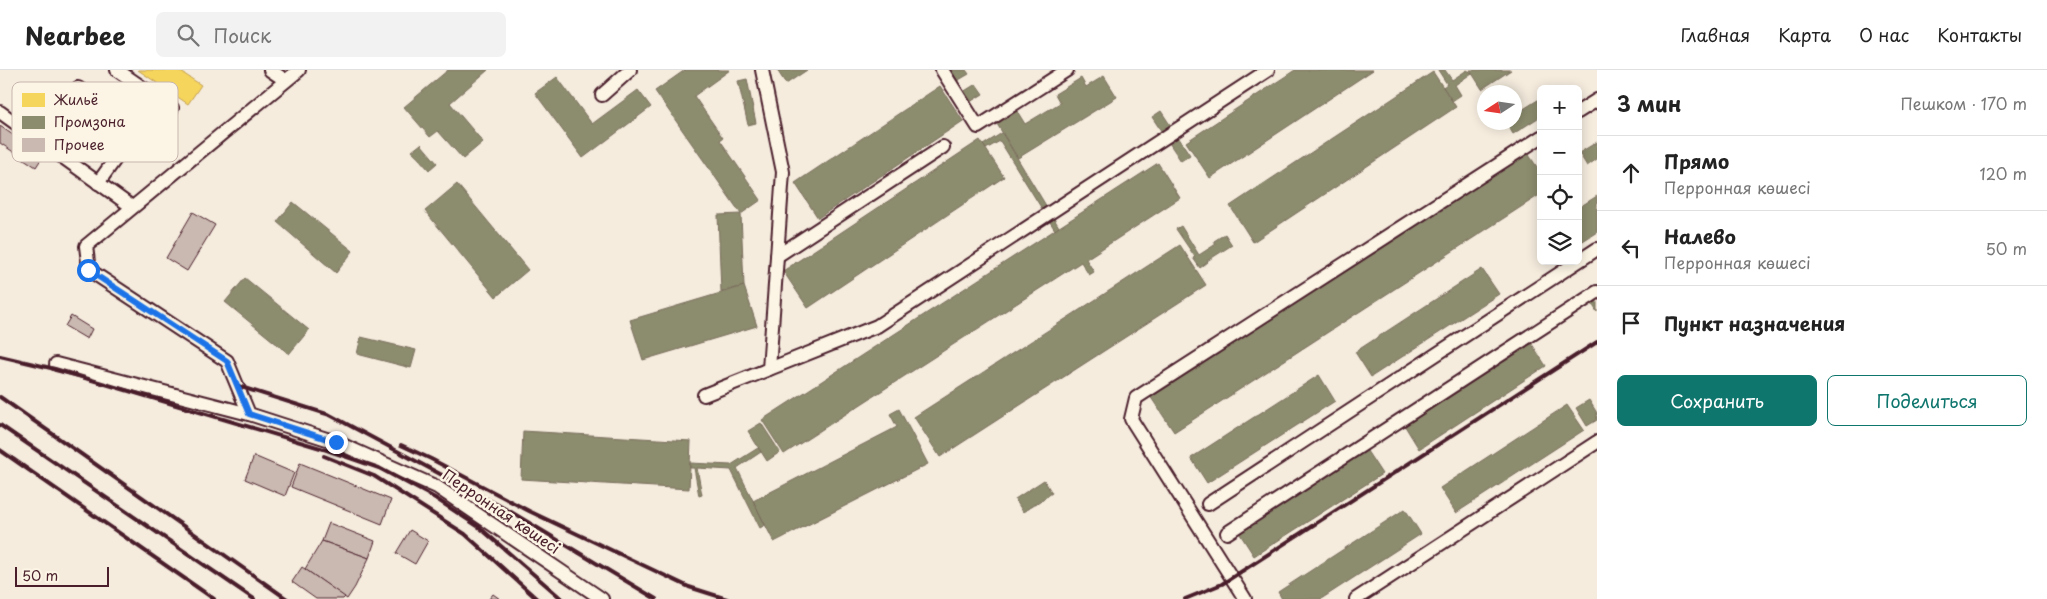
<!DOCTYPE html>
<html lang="ru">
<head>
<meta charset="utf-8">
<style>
	body { margin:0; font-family:"Playpen Sans",sans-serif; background:#f2f2f2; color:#222 }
	.controls { position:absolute; right:15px; top:15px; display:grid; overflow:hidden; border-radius:8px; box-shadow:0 2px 12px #0003 }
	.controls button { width:45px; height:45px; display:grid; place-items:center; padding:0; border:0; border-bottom:1px solid #e0e0e0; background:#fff; color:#222; font:25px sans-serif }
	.compass { position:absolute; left:1477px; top:15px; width:45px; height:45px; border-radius:50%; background:#fff; box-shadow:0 2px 12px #0003; rotate:258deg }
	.scale { position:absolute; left:15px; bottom:12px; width:94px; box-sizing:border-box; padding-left:5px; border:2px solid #4a1f2b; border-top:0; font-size:14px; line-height:18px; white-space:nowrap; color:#4a1f2b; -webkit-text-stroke:4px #fcf5e5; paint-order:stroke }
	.stop { position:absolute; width:15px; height:15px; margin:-11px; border:4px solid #1a73e8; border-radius:50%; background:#fff }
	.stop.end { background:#1a73e8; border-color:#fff; box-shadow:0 1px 5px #0008 }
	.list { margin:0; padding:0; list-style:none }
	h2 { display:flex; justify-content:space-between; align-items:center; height:65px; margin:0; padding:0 20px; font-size:21px }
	h2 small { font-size:16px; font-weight:400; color:#767676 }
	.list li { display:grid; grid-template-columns:32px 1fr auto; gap:15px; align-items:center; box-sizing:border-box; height:75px; padding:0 20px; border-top:1px solid #e0e0e0 }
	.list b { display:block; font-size:19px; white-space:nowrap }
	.list p { margin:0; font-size:16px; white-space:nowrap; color:#767676 }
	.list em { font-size:16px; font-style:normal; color:#767676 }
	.actions { display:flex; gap:10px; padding:15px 20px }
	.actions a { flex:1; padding:11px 0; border:1px solid #0f766e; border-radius:8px; text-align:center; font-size:18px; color:#0f766e }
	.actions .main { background:#0f766e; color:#fff }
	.icon { flex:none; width:28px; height:28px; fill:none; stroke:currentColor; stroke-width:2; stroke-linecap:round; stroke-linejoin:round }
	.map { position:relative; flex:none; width:1597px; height:529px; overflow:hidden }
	header { display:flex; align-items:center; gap:30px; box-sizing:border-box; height:70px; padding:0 25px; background:#fff; border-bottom:1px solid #e0e0e0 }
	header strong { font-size:24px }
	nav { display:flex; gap:28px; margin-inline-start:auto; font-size:18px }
	.search { width:350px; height:45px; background:#f2f2f2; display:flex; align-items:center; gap:12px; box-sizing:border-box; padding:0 18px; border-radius:8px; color:#767676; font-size:19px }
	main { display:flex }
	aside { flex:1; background:#fff }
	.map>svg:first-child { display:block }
	.homes { fill:#f6d55c; stroke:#c29e4d }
	.industry { fill:#8c8c6e; stroke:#786b5a }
	.building { fill:#cab9b1; stroke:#4a1f2b }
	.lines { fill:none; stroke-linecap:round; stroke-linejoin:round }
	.minor-casing { stroke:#4a1f2b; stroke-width:16 }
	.minor { stroke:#fcf5e5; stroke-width:12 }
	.rail { stroke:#4a1f2b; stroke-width:4 }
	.route { stroke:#1a73e8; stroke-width:6 }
	.labels { text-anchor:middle; stroke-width:5; stroke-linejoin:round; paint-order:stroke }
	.street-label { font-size:15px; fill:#4a1f2b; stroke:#fcf5e5 }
	.key { fill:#fcf5e5; stroke:#c7b5ad; stroke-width:1 }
	.key-label { font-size:14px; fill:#4a1f2b }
</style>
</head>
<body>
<header>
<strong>Nearbee</strong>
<div class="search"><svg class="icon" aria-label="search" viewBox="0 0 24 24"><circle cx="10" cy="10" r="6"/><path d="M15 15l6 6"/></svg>Поиск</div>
<nav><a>Главная</a><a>Карта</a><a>О нас</a><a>Контакты</a></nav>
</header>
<main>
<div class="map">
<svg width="1597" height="529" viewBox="0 0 1597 529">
	<rect width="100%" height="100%" fill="#f5ecde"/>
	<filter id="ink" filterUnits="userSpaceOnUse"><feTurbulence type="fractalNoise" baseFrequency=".02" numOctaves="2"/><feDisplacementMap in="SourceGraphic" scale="10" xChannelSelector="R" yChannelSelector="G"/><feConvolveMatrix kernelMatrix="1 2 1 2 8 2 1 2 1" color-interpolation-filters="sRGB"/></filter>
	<g filter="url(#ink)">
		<polygon class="homes" points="138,0 178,0 201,15 188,34"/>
		<g class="industry">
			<polygon points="448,0 488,0 450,33 483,72 463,89 438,61 430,67 404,37"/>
			<polygon points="685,0 730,0 694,26 723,68 720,70 761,130 741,144 655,21"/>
			<polygon points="777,0 807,0 786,14"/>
			<polygon points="949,0 966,0 969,4 957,11"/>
			<polygon points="1295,0 1373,0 1210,108 1186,72"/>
			<polygon points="1438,0 1445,0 1452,10 1467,0 1472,3 1455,15 1461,25 1452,31 1443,17 1447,14"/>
			<polygon points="1470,0 1511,0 1482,19"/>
			<polygon points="1433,2 1456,37 1253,172 1230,136"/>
			<polygon points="1104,6 1117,27 1018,88 997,54 1017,41 1025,54 1060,33 1055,24 1081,8 1086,17"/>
			<polygon points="557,7 592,54 638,20 651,37 583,88 535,23"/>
			<polygon points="747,9 756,53 748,55 738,11"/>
			<polygon points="976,14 983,24 970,32 963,22"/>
			<polygon points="940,16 963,51 818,148 795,113"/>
			<polygon points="1541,28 1541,46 1513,64 1506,52 1514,52 1514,45"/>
			<polygon points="1161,41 1190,85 1181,91 1152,47"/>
			<polygon points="1002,63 1059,157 1055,160 1000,71 986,79 983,75"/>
			<polygon points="980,70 1004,107 808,238 783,201"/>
			<polygon points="1597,72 1597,89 1587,96 1579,83"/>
			<polygon points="421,74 437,93 429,100 412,81"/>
			<polygon points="1527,82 1541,103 1541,124 1174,362 1150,326"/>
			<polygon points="1158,93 1180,128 1086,189 1094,202 1089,205 1081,192 784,384 762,350"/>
			<polygon points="457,114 528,200 496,227 425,141"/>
			<polygon points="1597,126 1597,162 1578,174 1578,138"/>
			<polygon points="293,132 353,181 336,203 277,152"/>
			<polygon points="741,144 744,216 721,222 718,145"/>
			<polygon points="1181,156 1199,185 1216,174 1214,171 1225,164 1232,175 1207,191 1208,192 1200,198 1193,188 1195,187 1176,159"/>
			<polygon points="1180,175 1206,215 940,387 914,347"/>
			<polygon points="1482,199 1499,224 1371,307 1355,282"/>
			<polygon points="245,208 309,260 289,284 225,232"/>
			<polygon points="744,216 757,256 643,290 630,250"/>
			<polygon points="1597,228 1597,242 1591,232"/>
			<polygon points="361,267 416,280 411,298 357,284"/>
			<polygon points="1530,271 1546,296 1419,379 1403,353"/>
			<polygon points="1319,305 1335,331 1207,413 1191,388"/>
			<polygon points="1589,330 1597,343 1597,350 1587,356 1576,338"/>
			<polygon points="1567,335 1584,360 1456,443 1440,418"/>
			<polygon points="899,339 928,394 774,472 753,431 897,357 890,344"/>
			<polygon points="761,353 780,382 767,391 748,361"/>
			<polygon points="523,361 691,371 689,419 521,409"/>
			<polygon points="758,378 761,382 737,398 765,455 760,458 731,400 697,398 702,425 699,426 694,398 690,398 690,393 731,395"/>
			<polygon points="1365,378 1382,404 1254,486 1238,461"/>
			<polygon points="1044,410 1052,423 1023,442 1015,429"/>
			<polygon points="1405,439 1421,464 1321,529 1282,529 1278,522"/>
		</g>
		<g class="building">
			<polygon points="0,56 43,86 36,97 0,73"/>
			<polygon points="193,142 215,155 187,201 166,188"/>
			<polygon points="71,246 92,259 87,269 65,256"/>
			<polygon points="254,386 294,403 285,426 245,409"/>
			<polygon points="300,393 391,430 382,454 291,417"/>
			<polygon points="329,453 375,471 369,488 322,471"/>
			<polygon points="410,460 428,471 415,494 396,483"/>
			<polygon points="322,471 369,488 355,517 347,529 305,499"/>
			<polygon points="302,497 345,527 343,529 316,529 292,512"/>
			<polygon points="493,524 500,529 489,529"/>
		</g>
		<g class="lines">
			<defs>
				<g id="minor">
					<polyline points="117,0 172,38"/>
					<polyline points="270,0 285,10"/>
					<polyline points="299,0 86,176 89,200 227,291 249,344 336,372 437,417 602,529"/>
					<polyline points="762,0 783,102 769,299"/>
					<polyline points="942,0 978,57 1067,0"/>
					<polyline points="602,25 630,0"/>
					<polyline points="0,42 132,137"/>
					<polyline points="1578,42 1597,30"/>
					<polyline points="39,70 78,18 136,60 98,113"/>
					<polyline points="777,186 943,77"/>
					<polyline points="56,294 249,344"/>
					<polyline points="704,325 877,256 1268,0"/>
					<polyline points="1208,434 1597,179"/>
					<polyline points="1227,463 1597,222"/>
					<polyline points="1245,529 1131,349 1136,328 1541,67"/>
					<polyline points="1356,529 1597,372"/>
				</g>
			</defs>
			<use href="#minor" class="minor-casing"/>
			<use href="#minor" class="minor"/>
			<g class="rail">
				<polyline points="0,286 55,299 327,380 379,398 435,428 479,457 562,529"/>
				<polyline points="238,316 330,345 511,442 656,529"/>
				<polyline points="0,327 287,529"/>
				<polyline points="0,355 254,529"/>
				<polyline points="401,375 431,389 529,441 689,517 727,529"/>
				<polyline points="0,380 214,529"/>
				<polyline points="324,386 374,406 465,464 537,529"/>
				<polyline points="1185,529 1222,514 1597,272"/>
			</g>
		</g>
	</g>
	<g class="lines" filter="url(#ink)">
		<polyline class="route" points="88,200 227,291 249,344 336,372"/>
	</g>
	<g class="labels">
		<g class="street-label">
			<text transform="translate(501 442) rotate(34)" y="5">Перронная көшесі</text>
		</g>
	</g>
	<rect x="12" y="12" width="166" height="80" rx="8" class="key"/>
	<rect x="22" y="23" width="23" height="14" fill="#f6d55c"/>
	<rect x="22" y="46" width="23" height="13" fill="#8c8c6e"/>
	<rect x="22" y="68" width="23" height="14" fill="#cab9b1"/>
	<g class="key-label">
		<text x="54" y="35">Жильё</text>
		<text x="54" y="57">Промзона</text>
		<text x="54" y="80">Прочее</text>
	</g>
</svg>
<div class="controls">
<button>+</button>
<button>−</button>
<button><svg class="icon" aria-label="locate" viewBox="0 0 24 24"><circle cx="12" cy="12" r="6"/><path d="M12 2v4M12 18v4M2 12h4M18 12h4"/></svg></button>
<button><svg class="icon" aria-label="layers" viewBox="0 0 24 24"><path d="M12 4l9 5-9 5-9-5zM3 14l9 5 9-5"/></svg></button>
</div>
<svg class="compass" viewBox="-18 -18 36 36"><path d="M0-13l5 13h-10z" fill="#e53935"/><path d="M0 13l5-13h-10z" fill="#767676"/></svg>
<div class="scale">50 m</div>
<div class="stop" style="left:88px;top:200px"></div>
<div class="stop end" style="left:336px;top:372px"></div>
</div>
<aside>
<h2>3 мин<small>Пешком · 170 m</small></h2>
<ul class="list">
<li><svg class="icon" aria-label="ahead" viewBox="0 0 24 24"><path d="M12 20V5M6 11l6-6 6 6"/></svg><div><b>Прямо</b><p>Перронная көшесі</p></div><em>120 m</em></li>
<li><svg class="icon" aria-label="left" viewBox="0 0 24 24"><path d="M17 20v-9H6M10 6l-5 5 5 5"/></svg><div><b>Налево</b><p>Перронная көшесі</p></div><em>50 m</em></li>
<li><svg class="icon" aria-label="arrive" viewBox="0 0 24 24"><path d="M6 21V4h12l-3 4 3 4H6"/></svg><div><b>Пункт назначения</b></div></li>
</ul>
<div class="actions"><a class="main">Сохранить</a><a>Поделиться</a></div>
</aside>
</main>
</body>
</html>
